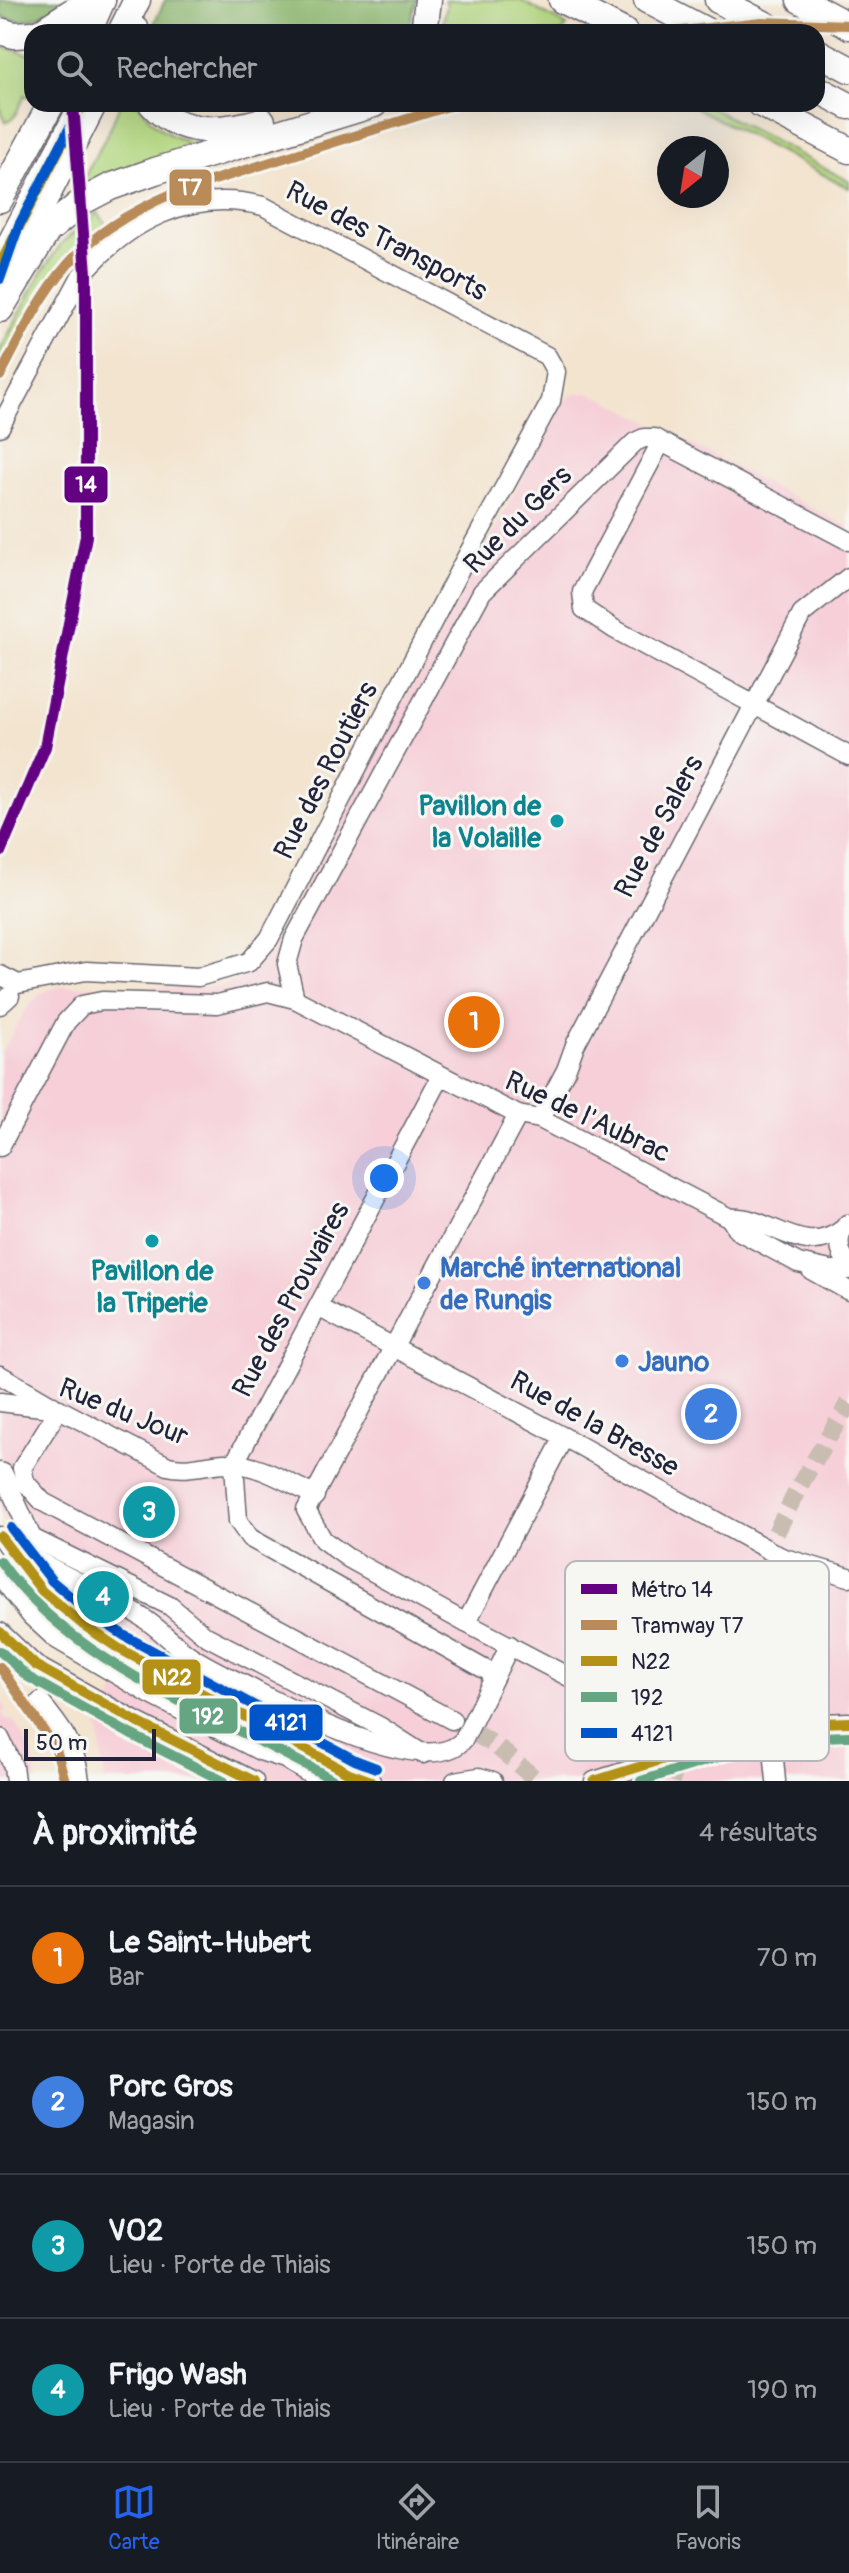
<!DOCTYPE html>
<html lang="fr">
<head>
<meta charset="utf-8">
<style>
	body { margin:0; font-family:Pangolin,sans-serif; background:#20242c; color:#f1f3f6 }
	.compass { position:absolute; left:657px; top:136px; width:72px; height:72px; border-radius:50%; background:#171b24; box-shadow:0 8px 32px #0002; rotate:210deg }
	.scale { position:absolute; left:24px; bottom:20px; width:132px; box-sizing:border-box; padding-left:8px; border:4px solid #22223b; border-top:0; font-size:22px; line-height:28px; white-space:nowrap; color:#22223b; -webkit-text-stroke:6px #f6f6f2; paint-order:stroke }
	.you { position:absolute; left:384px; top:1178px; width:28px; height:28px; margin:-20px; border:6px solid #fff; border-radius:50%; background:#1a73e8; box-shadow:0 0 0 12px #1a73e833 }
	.badge { display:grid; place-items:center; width:52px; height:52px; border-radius:50%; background:#2563eb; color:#fff; font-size:26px; font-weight:700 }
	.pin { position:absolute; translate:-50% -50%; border:4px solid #fff; box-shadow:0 2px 8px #0006 }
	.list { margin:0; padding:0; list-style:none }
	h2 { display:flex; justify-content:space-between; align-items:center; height:104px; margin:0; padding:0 32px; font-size:34px }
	h2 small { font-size:26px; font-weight:400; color:#9ea1a6 }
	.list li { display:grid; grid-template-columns:52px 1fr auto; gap:24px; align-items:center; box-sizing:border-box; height:144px; padding:0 32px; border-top:2px solid #363941 }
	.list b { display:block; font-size:30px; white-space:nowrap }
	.list p { margin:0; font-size:26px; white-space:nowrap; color:#9ea1a6 }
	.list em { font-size:26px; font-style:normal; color:#9ea1a6 }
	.icon { flex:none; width:44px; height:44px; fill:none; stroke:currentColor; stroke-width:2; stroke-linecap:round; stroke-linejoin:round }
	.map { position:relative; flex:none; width:849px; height:1781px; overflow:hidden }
	.search { position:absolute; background:#171b24; box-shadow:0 8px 32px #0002; left:24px; right:24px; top:24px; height:88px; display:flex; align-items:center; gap:20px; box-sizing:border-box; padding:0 28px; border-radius:24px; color:#9ea1a6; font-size:30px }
	.sheet { height:680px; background:#171b24 }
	nav { display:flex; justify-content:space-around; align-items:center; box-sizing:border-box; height:112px; border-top:2px solid #363941; background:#171b24; font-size:22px; color:#9ea1a6 }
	nav a { display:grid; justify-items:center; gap:4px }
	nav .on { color:#2563eb }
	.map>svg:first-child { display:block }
	.built { fill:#f6cfd8 }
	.green { fill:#b2d67f; stroke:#6a7c5d; stroke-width:2 }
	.forest { fill:#8db76e; stroke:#586c54; stroke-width:2 }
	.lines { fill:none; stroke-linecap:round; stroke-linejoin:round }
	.minor-tunnel { stroke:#c9bdb1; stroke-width:18; stroke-dasharray:18 9; stroke-linecap:butt }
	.minor-casing { stroke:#6b666f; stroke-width:21 }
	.highway-casing { stroke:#6b666f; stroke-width:29 }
	.minor { stroke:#fff; stroke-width:18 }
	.highway { stroke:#fff; stroke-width:26 }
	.bus-1-casing { stroke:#f6f6f2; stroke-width:16 }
	.bus-2-casing { stroke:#f6f6f2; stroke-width:16 }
	.bus-3-casing { stroke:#f6f6f2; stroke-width:16 }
	.bus-1 { stroke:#b29116; stroke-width:10 }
	.bus-2 { stroke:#66a582; stroke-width:10 }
	.bus-3 { stroke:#0055c8; stroke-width:10 }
	.tram-1-casing { stroke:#f6f6f2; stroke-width:16 }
	.tram-1 { stroke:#b98b59; stroke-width:10 }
	.metro-1-casing { stroke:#f6f6f2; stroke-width:18 }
	.metro-1 { stroke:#640082; stroke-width:12 }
	.culture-dot { fill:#0f9aa8; stroke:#f6f6f2; stroke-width:3 }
	.shop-dot { fill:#3f7fe0; stroke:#f6f6f2; stroke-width:3 }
	.labels { text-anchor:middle; stroke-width:6; stroke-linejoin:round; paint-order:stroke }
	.street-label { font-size:28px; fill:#22223b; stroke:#f6f6f2 }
	.culture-label { font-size:28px; font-weight:bold; fill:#0d838f; stroke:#f6f6f2; text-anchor:end }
	.shop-label { font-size:28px; font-weight:bold; fill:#366cbe; stroke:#f6f6f2; text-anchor:start }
	.key { fill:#f6f6f2; stroke:#b6b6bb; stroke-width:2 }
	.key-label { font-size:22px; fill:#22223b }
	.line-badge { stroke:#f6f6f2; stroke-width:3 }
	.badge-label { font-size:22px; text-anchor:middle; font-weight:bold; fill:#fff }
</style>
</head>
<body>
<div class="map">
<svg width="849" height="1781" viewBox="0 0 849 1781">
	<rect width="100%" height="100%" fill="#f6f6f2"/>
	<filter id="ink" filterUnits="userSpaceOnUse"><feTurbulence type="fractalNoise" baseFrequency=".0125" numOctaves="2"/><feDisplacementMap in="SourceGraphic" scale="16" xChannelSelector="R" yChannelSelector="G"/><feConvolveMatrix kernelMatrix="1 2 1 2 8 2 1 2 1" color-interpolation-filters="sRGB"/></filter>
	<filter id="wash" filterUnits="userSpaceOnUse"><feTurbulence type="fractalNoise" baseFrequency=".006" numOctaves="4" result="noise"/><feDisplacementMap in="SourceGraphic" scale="32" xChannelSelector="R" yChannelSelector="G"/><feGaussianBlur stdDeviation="1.8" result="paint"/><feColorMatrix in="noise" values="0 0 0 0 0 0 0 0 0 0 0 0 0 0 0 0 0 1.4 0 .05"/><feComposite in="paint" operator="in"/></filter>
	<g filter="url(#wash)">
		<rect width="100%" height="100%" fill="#f3e4cf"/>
		<g class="built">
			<polygon points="576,393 591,393 609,401 847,526 849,523 849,1781 105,1781 98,1724 143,1639 64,1596 66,1591 47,1577 26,1552 0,1511 0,1055 28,1006 43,992 59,986 208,988 226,985 243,978 257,968 271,951 564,400"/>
			<polygon points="0,1700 7,1709 3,1714 6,1720 14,1721 32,1754 37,1781 0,1781"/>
		</g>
		<g class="green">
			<polygon points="445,0 520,0 567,26 562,32 441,32 447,5"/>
			<polygon points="0,46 28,54 32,52 32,98 25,95 14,117 6,122 0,108"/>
			<path d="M120,104H139C155,132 181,142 212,149L72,200L110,129Z"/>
			<polygon points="689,104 704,104 849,181 849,188"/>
			<path d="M98,212L109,229C57,270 29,327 0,385V350L41,273L62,243Z"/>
		</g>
		<g class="forest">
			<path d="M0,0H64C42,16 26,28 0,15Z"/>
			<polygon points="165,0 417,0 408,32 150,32"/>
		</g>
	</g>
	<g filter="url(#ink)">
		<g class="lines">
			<g class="minor-tunnel">
				<polyline points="452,1720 495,1745 538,1781"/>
				<polyline points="671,1781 734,1616 801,1483 849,1403"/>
			</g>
			<defs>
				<g id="minor">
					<polyline points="136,32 139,27"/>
					<polyline points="24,249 98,104"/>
					<path d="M0,427L81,276C127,221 190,188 263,206L547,356L556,372L551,401L462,565L269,939L249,962L198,977L86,971L18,984L0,975"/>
					<polyline points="661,442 582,592 584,609 614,629 849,756"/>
					<polyline points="295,999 287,964 294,939 482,592 635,442 644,438 654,438 849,541"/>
					<polyline points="0,1005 10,996"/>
					<polyline points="441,1076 234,1464 238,1521 250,1538 495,1675"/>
					<polyline points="540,1119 566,1070 575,1045 802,614 849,577"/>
					<polyline points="0,1147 66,1022 82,1005 102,1001 217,1004 268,992 295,999 518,1115 540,1119 730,1218"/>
					<path d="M847,1224C836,1237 838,1252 849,1264"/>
					<path d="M843,1229C802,1261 769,1214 730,1218L737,1230L798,1263L830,1270H849"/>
					<polyline points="811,1270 849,1291"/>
					<polyline points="318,1307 564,1437 781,1557 849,1577"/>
					<polyline points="0,1375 53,1406"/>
					<path d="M0,1402L59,1409L168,1466C187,1471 205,1464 225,1463C258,1463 287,1482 315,1496"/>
					<polyline points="59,1409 22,1468 25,1482 43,1502 452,1720"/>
					<polyline points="564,1437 466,1623 632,1710 654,1740 661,1759"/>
					<path d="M0,1472L3,1473L32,1538L37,1560C71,1579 107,1595 140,1616C157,1626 171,1642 188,1654C209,1669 235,1679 258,1692C298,1713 430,1781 464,1739L510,1645"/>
					<path d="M0,1536C15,1557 29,1581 49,1598C133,1672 254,1714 349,1773L371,1781"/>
					<polyline points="32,1538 170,1606 206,1636 381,1727 423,1754"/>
					<polyline points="781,1557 791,1724"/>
					<polyline points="0,1576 31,1616 56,1639 151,1695 260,1751 285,1759 321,1781"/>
					<polyline points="466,1623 348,1558 323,1540 306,1510 518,1115"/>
					<polyline points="0,1632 35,1665 137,1722 254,1781"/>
					<path d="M40,1702C61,1727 77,1748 80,1781"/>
					<polyline points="771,1727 776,1781"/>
					<polyline points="0,1738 13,1766 15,1781"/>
					<polyline points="455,1781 479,1777 493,1781"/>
					<polyline points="594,1781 757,1730 791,1724 849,1722"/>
				</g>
				<g id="highway">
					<polyline points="562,0 624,32"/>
					<polyline points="647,0 708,32"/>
					<polyline points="718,0 779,32"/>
					<polyline points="800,0 849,26"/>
					<polyline points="0,31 14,35 32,34"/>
					<polyline points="41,32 75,10 102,0"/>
					<polyline points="88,32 102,0"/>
					<polyline points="121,32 137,0"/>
					<polyline points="424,32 428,0"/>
					<polyline points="817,52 849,69"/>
					<polyline points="817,89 849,106"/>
					<path d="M152,104C181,137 224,132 262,121"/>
					<polyline points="761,104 849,150"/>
					<polyline points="0,199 51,104"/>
					<polyline points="0,264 83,104"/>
					<polyline points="0,309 47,231 83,201 110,187 155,171 374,104"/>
				</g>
			</defs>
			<use href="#minor" class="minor-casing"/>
			<use href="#highway" class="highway-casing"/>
			<use href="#minor" class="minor"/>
			<use href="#highway" class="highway"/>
			<defs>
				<g id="bus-1">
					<polyline points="0,264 83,104"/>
					<polyline points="0,1536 42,1591 82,1624 118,1648 349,1773 371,1781"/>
					<polyline points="0,1632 35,1665 137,1722 254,1781"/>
					<polyline points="594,1781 757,1730 791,1724 849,1722"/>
				</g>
				<g id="bus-2">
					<path d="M0,1561C75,1669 224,1717 335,1781"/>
					<polyline points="0,1651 28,1677 130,1734 223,1781"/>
					<polyline points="641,1781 760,1744 792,1738 849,1736"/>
				</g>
				<g id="bus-3">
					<polyline points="0,279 19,225 82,104"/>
					<polyline points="11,1528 52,1581 90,1613 125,1636 355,1760 376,1768"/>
				</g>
			</defs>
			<use href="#bus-1" class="bus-1-casing"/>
			<use href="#bus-2" class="bus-2-casing"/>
			<use href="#bus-3" class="bus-3-casing"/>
			<use href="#bus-1" class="bus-1"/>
			<use href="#bus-2" class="bus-2"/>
			<use href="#bus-3" class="bus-3"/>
			<defs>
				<g id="tram-1">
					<polyline points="673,32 761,22 849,25"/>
					<path d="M0,376C49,280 73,236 176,192L455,104"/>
					<polyline points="0,1667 56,1749 65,1781"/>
				</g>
			</defs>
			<use href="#tram-1" class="tram-1-casing"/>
			<use href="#tram-1" class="tram-1"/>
			<defs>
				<polyline id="metro-1" points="0,852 45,747 86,536 86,273 73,104"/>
			</defs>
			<use href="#metro-1" class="metro-1-casing"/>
			<use href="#metro-1" class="metro-1"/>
		</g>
	</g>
	<g class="culture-dot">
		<circle cx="557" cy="821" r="8"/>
		<circle cx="152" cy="1241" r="8"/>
	</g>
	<g class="shop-dot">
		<circle cx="424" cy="1283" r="8"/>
		<circle cx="622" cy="1361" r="8"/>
	</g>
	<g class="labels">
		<g class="street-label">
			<text transform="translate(387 240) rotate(28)" y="10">Rue des Transports</text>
			<text transform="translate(517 519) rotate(-45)" y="10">Rue du Gers</text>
			<text transform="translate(325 770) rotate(-63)" y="10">Rue des Routiers</text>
			<text transform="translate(658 826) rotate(-62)" y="10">Rue de Salers</text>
			<text transform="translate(588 1116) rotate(25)" y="10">Rue de l'Aubrac</text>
			<text transform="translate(290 1299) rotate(-62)" y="10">Rue des Prouvaires</text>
			<text transform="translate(124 1411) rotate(22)" y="10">Rue du Jour</text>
			<text transform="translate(595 1423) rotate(29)" y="10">Rue de la Bresse</text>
		</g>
		<g class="culture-label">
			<text x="541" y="815">Pavillon de<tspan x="541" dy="32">la Volaille</tspan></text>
			<text x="152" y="1280" text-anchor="middle">Pavillon de<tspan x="152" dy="32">la Triperie</tspan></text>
		</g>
		<g class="shop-label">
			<text x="440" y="1277">Marché international<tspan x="440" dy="32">de Rungis</tspan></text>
			<text x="638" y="1371">Jauno</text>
		</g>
	</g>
	<rect x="565" y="1561" width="264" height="200" rx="12" class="key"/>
	<rect x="581" y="1584" width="36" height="10" fill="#640082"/>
	<rect x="581" y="1620" width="36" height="10" fill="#b98b59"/>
	<rect x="581" y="1656" width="36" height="10" fill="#b29116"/>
	<rect x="581" y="1692" width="36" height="10" fill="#66a582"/>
	<rect x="581" y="1728" width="36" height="10" fill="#0055c8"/>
	<g class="key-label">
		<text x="631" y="1597">Métro 14</text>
		<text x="631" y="1633">Tramway T7</text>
		<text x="631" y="1669">N22</text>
		<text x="631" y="1705">192</text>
		<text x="631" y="1741">4121</text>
	</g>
	<g class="line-badge">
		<rect x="168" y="168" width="45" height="39" rx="8" fill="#b98b59"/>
		<rect x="63" y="465" width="46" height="39" rx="8" fill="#640082"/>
		<rect x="141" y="1658" width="61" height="38" rx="8" fill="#b29116"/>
		<rect x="178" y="1697" width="61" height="38" rx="8" fill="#66a582"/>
		<rect x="248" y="1703" width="76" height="39" rx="8" fill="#0055c8"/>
	</g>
	<g class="badge-label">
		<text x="190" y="195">T7</text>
		<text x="86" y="492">14</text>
		<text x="172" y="1685">N22</text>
		<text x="208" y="1724">192</text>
		<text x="286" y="1730">4121</text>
	</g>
</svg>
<svg class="compass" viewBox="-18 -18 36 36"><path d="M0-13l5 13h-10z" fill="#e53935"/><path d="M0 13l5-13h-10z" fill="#9ea1a6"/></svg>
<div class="scale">50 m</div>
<div class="you"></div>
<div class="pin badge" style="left:474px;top:1022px;background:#e8710a">1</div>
<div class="pin badge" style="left:711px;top:1414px;background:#3f7fe0">2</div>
<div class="pin badge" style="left:149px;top:1512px;background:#0f9aa8">3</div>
<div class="pin badge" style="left:103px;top:1597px;background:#0f9aa8">4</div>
<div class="search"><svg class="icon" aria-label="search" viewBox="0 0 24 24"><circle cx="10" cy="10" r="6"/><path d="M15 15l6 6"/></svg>Rechercher</div>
</div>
<section class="sheet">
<h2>À proximité<small>4 résultats</small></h2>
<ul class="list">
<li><span class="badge" style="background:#e8710a">1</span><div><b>Le Saint-Hubert</b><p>Bar</p></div><em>70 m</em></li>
<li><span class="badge" style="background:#3f7fe0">2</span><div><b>Porc Gros</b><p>Magasin</p></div><em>150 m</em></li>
<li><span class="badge" style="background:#0f9aa8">3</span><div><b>V02</b><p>Lieu · Porte de Thiais</p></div><em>150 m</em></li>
<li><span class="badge" style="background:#0f9aa8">4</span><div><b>Frigo Wash</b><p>Lieu · Porte de Thiais</p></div><em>190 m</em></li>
</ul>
</section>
<nav>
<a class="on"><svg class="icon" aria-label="map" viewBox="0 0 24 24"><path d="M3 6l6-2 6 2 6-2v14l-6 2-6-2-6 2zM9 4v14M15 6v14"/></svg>Carte</a>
<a><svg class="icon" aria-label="directions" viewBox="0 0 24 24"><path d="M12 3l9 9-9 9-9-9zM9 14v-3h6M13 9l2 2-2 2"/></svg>Itinéraire</a>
<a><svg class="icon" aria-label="saved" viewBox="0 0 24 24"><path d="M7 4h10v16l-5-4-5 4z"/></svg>Favoris</a>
</nav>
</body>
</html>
